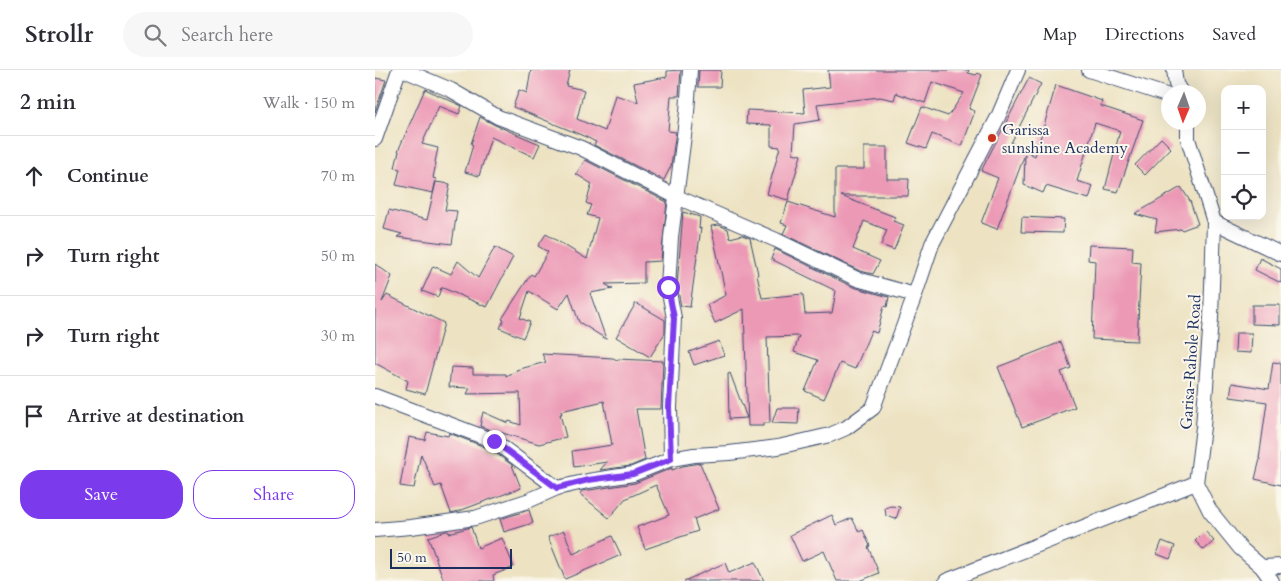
<!DOCTYPE html>
<html lang="en">
<head>
<meta charset="utf-8">
<style>
	body { margin:0; font-family:Cardo,serif; background:#f7f7f7; color:#2b2b33 }
	.controls { position:absolute; right:15px; top:15px; display:grid; overflow:hidden; border-radius:10px; box-shadow:0 5px 20px #0002 }
	.controls button { width:45px; height:45px; display:grid; place-items:center; padding:0; border:0; border-bottom:1px solid #e1e1e2; background:#fff; color:#2b2b33; font:25px sans-serif }
	.compass { position:absolute; left:786px; top:15px; width:45px; height:45px; border-radius:50%; background:#fff; box-shadow:0 5px 20px #0002; rotate:182deg }
	.scale { position:absolute; left:15px; bottom:12px; width:122px; box-sizing:border-box; padding-left:5px; border:2px solid #1b2f5e; border-top:0; font-size:14px; line-height:18px; white-space:nowrap; color:#1b2f5e; -webkit-text-stroke:4px #fbf7ec; paint-order:stroke }
	.stop { position:absolute; width:15px; height:15px; margin:-11px; border:4px solid #7c3aed; border-radius:50%; background:#fff }
	.stop.end { background:#7c3aed; border-color:#fff; box-shadow:0 1px 5px #0008 }
	.list { margin:0; padding:0; list-style:none }
	h2 { display:flex; justify-content:space-between; align-items:center; height:65px; margin:0; padding:0 20px; font-size:21px }
	h2 small { font-size:16px; font-weight:400; color:#7c7c81 }
	.list li { display:grid; grid-template-columns:32px 1fr auto; gap:15px; align-items:center; box-sizing:border-box; height:80px; padding:0 20px; border-top:1px solid #e1e1e2 }
	.list b { display:block; font-size:19px; white-space:nowrap }
	.list em { font-size:16px; font-style:normal; color:#7c7c81 }
	.actions { display:flex; gap:10px; padding:15px 20px }
	.actions a { flex:1; padding:11px 0; border:1px solid #7c3aed; border-radius:20px; text-align:center; font-size:18px; color:#7c3aed }
	.actions .main { background:#7c3aed; color:#fff }
	.icon { flex:none; width:28px; height:28px; fill:none; stroke:currentColor; stroke-width:2; stroke-linecap:round; stroke-linejoin:round }
	.map { position:relative; flex:none; width:906px; height:511px; overflow:hidden }
	header { display:flex; align-items:center; gap:30px; box-sizing:border-box; height:70px; padding:0 25px; background:#fff; border-bottom:1px solid #e1e1e2 }
	header strong { font-size:24px }
	nav { display:flex; gap:28px; margin-inline-start:auto; font-size:18px }
	.search { width:350px; height:45px; background:#f7f7f7; display:flex; align-items:center; gap:12px; box-sizing:border-box; padding:0 18px; border-radius:28px; color:#7c7c81; font-size:19px }
	main { display:flex }
	aside { flex:1; background:#fff }
	.map>svg:first-child { display:block }
	.building { fill:#ec99b6 }
	.lines { fill:none; stroke-linecap:round; stroke-linejoin:round }
	.street-casing { stroke:#3a4a6d; stroke-width:16 }
	.street { stroke:#fff; stroke-width:14 }
	.route { stroke:#7c3aed; stroke-width:6 }
	.poi-dot { fill:#c8321e; stroke:#fbf7ec; stroke-width:2 }
	.labels { text-anchor:middle; stroke-width:4; stroke-linejoin:round; paint-order:stroke }
	.poi-label { font-size:16px; fill:#1b2f5e; stroke:#fbf7ec; text-anchor:start }
	.street-label { font-size:16px; fill:#1b2f5e; stroke:#fbf7ec }
</style>
</head>
<body>
<header>
<strong>Strollr</strong>
<div class="search"><svg class="icon" aria-label="search" viewBox="0 0 24 24"><circle cx="10" cy="10" r="6"/><path d="M15 15l6 6"/></svg>Search here</div>
<nav><a>Map</a><a>Directions</a><a>Saved</a></nav>
</header>
<main>
<aside>
<h2>2 min<small>Walk · 150 m</small></h2>
<ul class="list">
<li><svg class="icon" aria-label="ahead" viewBox="0 0 24 24"><path d="M12 20V5M6 11l6-6 6 6"/></svg><div><b>Continue</b></div><em>70 m</em></li>
<li><svg class="icon" aria-label="right" viewBox="0 0 24 24"><path d="M7 20v-9h11M14 6l5 5-5 5"/></svg><div><b>Turn right</b></div><em>50 m</em></li>
<li><svg class="icon" aria-label="right" viewBox="0 0 24 24"><path d="M7 20v-9h11M14 6l5 5-5 5"/></svg><div><b>Turn right</b></div><em>30 m</em></li>
<li><svg class="icon" aria-label="arrive" viewBox="0 0 24 24"><path d="M6 21V4h12l-3 4 3 4H6"/></svg><div><b>Arrive at destination</b></div></li>
</ul>
<div class="actions"><a class="main">Save</a><a>Share</a></div>
</aside>
<div class="map">
<svg width="906" height="511" viewBox="0 0 906 511">
	<rect width="100%" height="100%" fill="#fbf7ec"/>
	<filter id="ink" filterUnits="userSpaceOnUse"><feTurbulence type="fractalNoise" baseFrequency=".02" numOctaves="2"/><feDisplacementMap in="SourceGraphic" scale="10" xChannelSelector="R" yChannelSelector="G"/><feConvolveMatrix kernelMatrix="1 2 1 2 8 2 1 2 1" color-interpolation-filters="sRGB"/></filter>
	<filter id="wash" filterUnits="userSpaceOnUse"><feTurbulence type="fractalNoise" baseFrequency=".0096" numOctaves="4" result="noise"/><feDisplacementMap in="SourceGraphic" scale="20" xChannelSelector="R" yChannelSelector="G"/><feGaussianBlur stdDeviation="1.12" result="paint"/><feColorMatrix in="noise" values="0 0 0 0 0 0 0 0 0 0 0 0 0 0 0 0 0 1.4 0 .05"/><feComposite in="paint" operator="in"/></filter>
	<g filter="url(#wash)">
		<rect width="100%" height="100%" fill="#ede3c3"/>
		<g id="blocks">
			<g class="building">
				<polygon points="156,0 195,0 191,16 209,20 202,49 230,61 240,25 263,32 259,13 292,7 292,1 306,0 304,26 296,26 293,61 301,62 296,96 289,110 219,75 221,72 211,67 138,37 144,20 152,23"/>
				<polygon points="324,0 346,0 345,17 323,17"/>
				<polygon points="453,0 594,0 593,3 601,5 603,3 607,5 594,39 600,41 587,76 557,64 551,79 533,73 547,37 573,46 589,23 557,12 550,33 521,23 519,30 505,27 442,34 445,50 420,54 418,83 426,85 413,130 392,124 405,77 396,76 396,55 371,54 372,40 430,43 428,20 455,17"/>
				<polygon points="0,8 11,10 0,42"/>
				<polygon points="654,8 666,14 636,73 660,86 681,15 727,31 726,36 768,50 743,122 730,119 745,61 720,53 702,111 718,116 714,129 671,116 668,123 649,115 650,84 622,159 606,153 623,108 606,101"/>
				<polygon points="50,19 87,36 84,44 64,36 47,74 63,78 60,92 61,93 58,108 61,109 58,123 21,115 25,99 20,98 24,81 23,81"/>
				<polygon points="105,47 120,55 165,74 159,87 116,67 104,106 90,102 98,75 96,74"/>
				<polygon points="786,68 796,78 770,105 760,95"/>
				<polygon points="489,77 512,77 512,109 534,109 533,126 466,126 520,147 518,151 529,155 519,180 506,175 512,160 489,151 478,179 505,191 498,204 485,201 408,164 412,155 406,153 413,132 460,147 460,99 489,99"/>
				<polygon points="210,90 292,132 286,191 269,192 269,213 230,214 238,219 215,223 231,269 204,252 194,223 183,239 154,221 145,248 155,252 148,268 125,258 129,250 127,249 156,204 159,206 173,182 163,176 171,164 212,189 223,148 212,145 216,135 211,133 217,114 201,104"/>
				<polygon points="61,112 75,114 70,140 82,141 77,174 22,167 27,164 9,159 14,140 52,150"/>
				<polygon points="806,117 815,131 823,154 807,160 806,159 780,162 782,150 760,144"/>
				<polygon points="308,142 325,147 324,159 326,158 315,237 306,236 302,216"/>
				<polygon points="647,147 689,149 688,163 646,162"/>
				<polygon points="344,155 353,159 355,168 367,165 375,168 383,204 382,205 387,228 428,224 430,244 457,243 461,221 396,189 400,179 478,217 514,227 512,237 509,236 502,263 496,261 480,299 465,293 449,329 430,321 443,290 419,282 424,266 392,267 395,353 388,353 388,356 373,356 369,239 340,253 332,235 351,225 336,156"/>
				<polygon points="714,175 758,177 757,192 766,193 762,271 717,269 720,191 713,190"/>
				<polygon points="120,177 138,187 112,237 68,218 66,218 63,227 47,221 58,196 76,204 83,191 103,208"/>
				<polygon points="885,188 906,199 906,213 880,200"/>
				<polygon points="0,194 17,206 7,232 12,225 69,253 50,324 31,319 33,311 0,293"/>
				<polygon points="261,233 290,250 290,263 275,287 241,267"/>
				<polygon points="877,235 905,235 905,255 877,254"/>
				<polygon points="861,263 877,263 876,283 860,282"/>
				<polygon points="344,271 349,285 319,295 314,282"/>
				<polygon points="686,272 696,298 686,302 700,337 647,357 623,297"/>
				<polygon points="167,284 238,288 242,290 243,289 288,291 286,339 261,339 270,390 256,396 225,400 232,392 199,397 197,381 237,375 229,331 186,341 187,344 185,344 191,367 164,374 124,362 125,364 105,356 108,342 133,353 134,351 146,355 145,323 92,324 95,318 74,317 76,297 98,298 98,304 131,304 131,306 142,301 141,300 171,292"/>
				<polygon points="898,292 906,293 906,415 880,409 885,389 884,389 892,332 855,327 857,313 894,319"/>
				<polygon points="355,303 372,348 354,349 353,304"/>
				<polygon points="402,338 424,338 423,354 397,353"/>
				<polygon points="52,362 73,366 74,363 115,379 137,395 146,418 84,441 76,443 66,415 60,417 46,384 39,418 25,416 34,367 50,370"/>
				<polygon points="325,393 344,439 319,449 323,461 270,479 262,457 294,445 281,415 250,429 234,448 205,424 207,421 215,420 260,413 297,398 297,400 308,396"/>
				<polygon points="516,436 525,437 521,449 511,446 510,438"/>
				<polygon points="154,440 158,453 129,462 125,449"/>
				<polygon points="457,445 461,455 477,448 484,462 488,460 495,476 493,477 504,503 485,511 462,511 449,481 427,491 415,465"/>
				<polygon points="96,457 103,478 127,468 139,497 118,505 119,511 69,511 53,467 71,461 73,461 74,463"/>
				<polygon points="189,461 198,484 237,466 246,485 190,509 173,467"/>
				<polygon points="830,461 839,471 829,480 820,471"/>
				<polygon points="787,471 800,476 795,489 782,484"/>
				<polygon points="380,492 389,511 309,511 350,493 354,503"/>
			</g>
		</g>
	</g>
	<g filter="url(#ink)">
		<use href="#blocks" fill-opacity="0" stroke="#3a4a6d" stroke-width="1"/>
		<g class="lines">
			<defs>
				<g id="street">
					<polyline points="29,0 76,20 123,47 206,78 302,127 401,170 482,209 540,225"/>
					<polyline points="714,0 794,26"/>
					<polyline points="799,0 801,14 806,22"/>
					<polyline points="813,52 813,69 839,152 836,248 828,357 821,413 835,441 865,478 887,497 897,511"/>
					<polyline points="0,69 24,0"/>
					<polyline points="839,152 906,184"/>
					<polyline points="0,326 119,371 182,418"/>
					<polyline points="296,389 295,337 299,248 293,217 296,167 312,42 315,0"/>
					<polyline points="0,460 36,457 100,448 155,430 182,418 213,411 258,404 296,389 319,385 354,383 403,377 455,365 471,358 498,338 540,225 557,174 623,47 643,0"/>
					<polyline points="887,497 906,496"/>
					<polyline points="571,511 821,413"/>
				</g>
			</defs>
			<use href="#street" class="street-casing"/>
			<use href="#street" class="street"/>
		</g>
	</g>
	<g class="lines" filter="url(#ink)">
		<polyline class="route" points="119,371 182,418 213,410 258,404 296,389 294,337 299,248 293,217"/>
	</g>
	<circle class="poi-dot" cx="617" cy="68" r="5"/>
	<g class="labels">
		<g class="poi-label">
			<text x="627" y="65">Garissa<tspan x="627" dy="18">sunshine Academy</tspan></text>
		</g>
		<g class="street-label">
			<text transform="translate(815 292) rotate(-86)" y="6">Garisa-Rahole Road</text>
		</g>
	</g>
</svg>
<div class="controls">
<button>+</button>
<button>−</button>
<button><svg class="icon" aria-label="locate" viewBox="0 0 24 24"><circle cx="12" cy="12" r="6"/><path d="M12 2v4M12 18v4M2 12h4M18 12h4"/></svg></button>
</div>
<svg class="compass" viewBox="-18 -18 36 36"><path d="M0-13l5 13h-10z" fill="#e53935"/><path d="M0 13l5-13h-10z" fill="#7c7c81"/></svg>
<div class="scale">50 m</div>
<div class="stop" style="left:293px;top:217px"></div>
<div class="stop end" style="left:119px;top:371px"></div>
</div>
</main>
</body>
</html>
